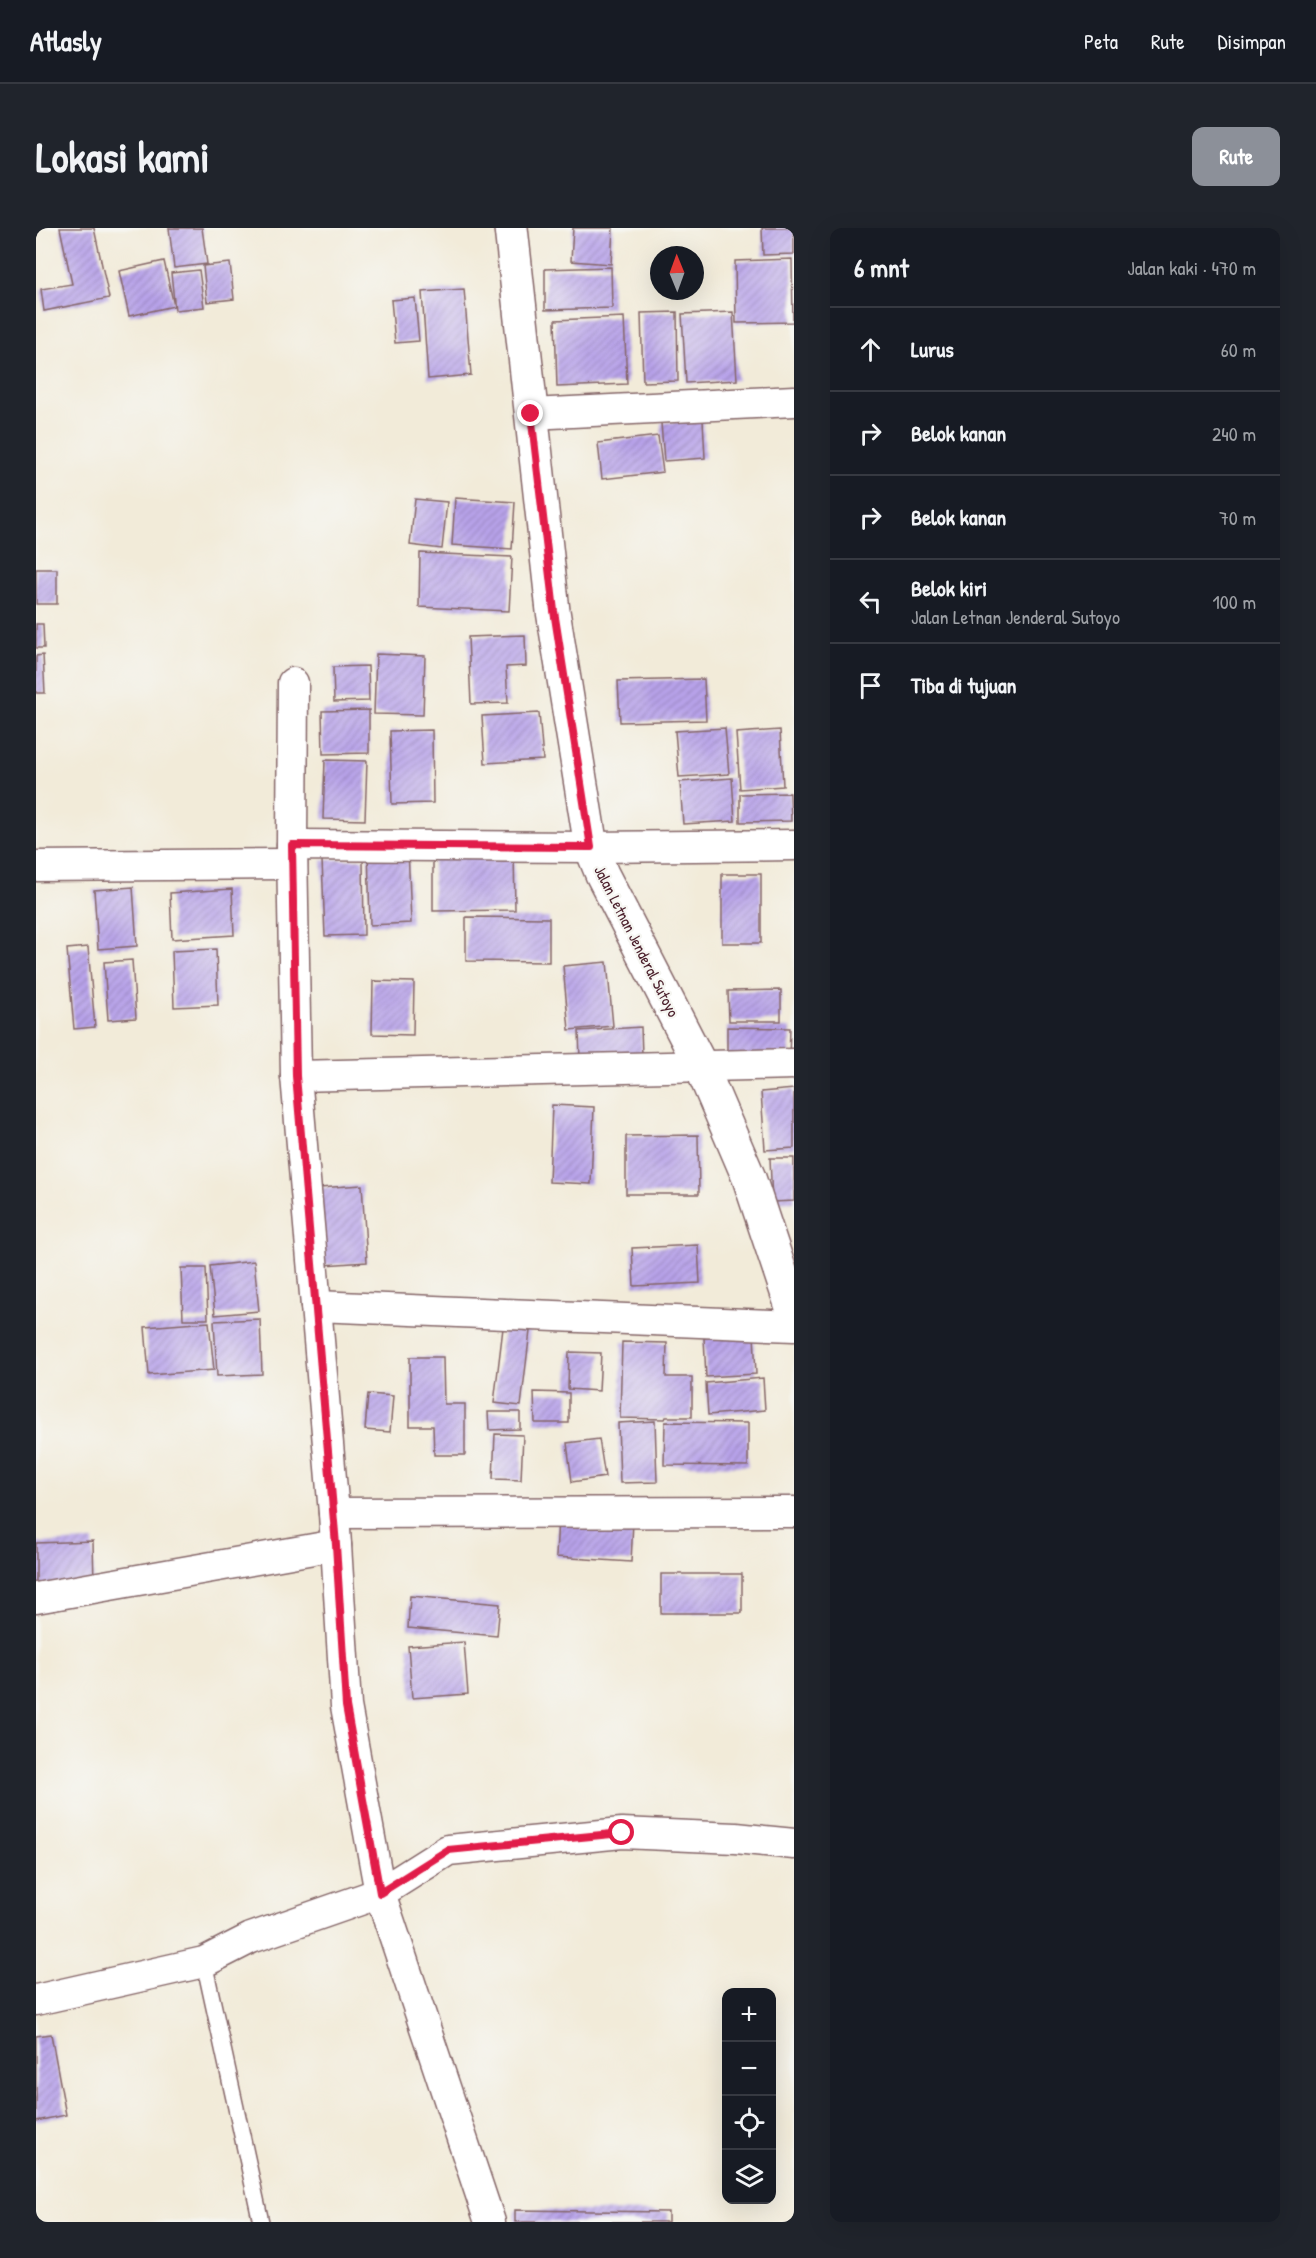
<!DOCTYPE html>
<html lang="id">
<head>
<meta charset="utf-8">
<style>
	body { margin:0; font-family:"Patrick Hand",sans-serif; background:#20242c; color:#f1f3f6 }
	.controls { position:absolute; right:18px; bottom:18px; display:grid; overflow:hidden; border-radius:12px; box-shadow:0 6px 24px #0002 }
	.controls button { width:54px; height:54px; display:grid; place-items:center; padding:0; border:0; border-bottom:2px solid #363941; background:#171b24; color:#f1f3f6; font:30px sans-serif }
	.compass { position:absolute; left:614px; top:18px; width:54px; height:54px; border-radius:50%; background:#171b24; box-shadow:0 6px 24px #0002; rotate:359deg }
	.stop { position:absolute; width:18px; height:18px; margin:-14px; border:4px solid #e11d48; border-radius:50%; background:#fff }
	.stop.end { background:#e11d48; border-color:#fff; box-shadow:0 2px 6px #0008 }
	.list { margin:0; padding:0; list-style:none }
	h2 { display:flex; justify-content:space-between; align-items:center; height:78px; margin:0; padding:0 24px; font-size:26px }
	h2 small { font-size:20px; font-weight:400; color:#9ea1a6 }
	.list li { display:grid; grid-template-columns:39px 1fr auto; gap:18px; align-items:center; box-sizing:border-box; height:84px; padding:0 24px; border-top:2px solid #363941 }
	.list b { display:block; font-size:22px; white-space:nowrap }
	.list p { margin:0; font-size:20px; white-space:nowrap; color:#9ea1a6 }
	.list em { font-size:20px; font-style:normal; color:#9ea1a6 }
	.icon { flex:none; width:33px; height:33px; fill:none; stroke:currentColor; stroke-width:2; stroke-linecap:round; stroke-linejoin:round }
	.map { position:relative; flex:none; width:758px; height:1994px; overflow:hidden; border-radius:12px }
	header { display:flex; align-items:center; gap:36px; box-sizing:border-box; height:84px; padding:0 30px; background:#171b24; border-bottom:2px solid #363941 }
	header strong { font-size:28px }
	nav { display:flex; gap:33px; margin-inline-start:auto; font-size:21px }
	.intro { display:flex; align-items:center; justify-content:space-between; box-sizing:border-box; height:144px; padding:0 36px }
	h1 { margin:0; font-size:42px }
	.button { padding:15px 27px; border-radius:12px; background:#8c9099; color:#fff; font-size:21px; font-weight:700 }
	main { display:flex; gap:36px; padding:0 36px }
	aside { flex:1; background:#171b24; border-radius:12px; box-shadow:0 6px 24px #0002 }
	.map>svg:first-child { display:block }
	.building { fill:url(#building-hatch) }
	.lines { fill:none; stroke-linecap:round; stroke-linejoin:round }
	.service-casing { stroke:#856668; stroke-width:18 }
	.minor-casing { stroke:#856668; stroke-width:33 }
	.tertiary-casing { stroke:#856668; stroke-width:36 }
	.service { stroke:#fff; stroke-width:15 }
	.minor { stroke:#fff; stroke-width:30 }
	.tertiary { stroke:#fff; stroke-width:33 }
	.route { stroke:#e11d48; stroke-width:8 }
	.labels { text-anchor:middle; stroke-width:4.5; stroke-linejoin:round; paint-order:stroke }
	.street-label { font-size:16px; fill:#4a1f2b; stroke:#f6f6f2 }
</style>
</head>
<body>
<header>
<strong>Atlasly</strong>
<nav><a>Peta</a><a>Rute</a><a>Disimpan</a></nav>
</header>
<div class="intro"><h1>Lokasi kami</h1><a class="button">Rute</a></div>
<main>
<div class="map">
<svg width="758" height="1994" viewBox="0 0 758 1994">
	<defs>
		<pattern id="building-hatch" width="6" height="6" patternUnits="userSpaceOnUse" patternTransform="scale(1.5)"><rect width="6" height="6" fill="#b8a3ea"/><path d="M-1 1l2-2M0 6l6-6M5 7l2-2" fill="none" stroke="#9884be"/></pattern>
	</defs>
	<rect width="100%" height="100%" fill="#f6f6f2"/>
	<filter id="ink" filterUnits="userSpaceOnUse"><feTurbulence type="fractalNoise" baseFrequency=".0167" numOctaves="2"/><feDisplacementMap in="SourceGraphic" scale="12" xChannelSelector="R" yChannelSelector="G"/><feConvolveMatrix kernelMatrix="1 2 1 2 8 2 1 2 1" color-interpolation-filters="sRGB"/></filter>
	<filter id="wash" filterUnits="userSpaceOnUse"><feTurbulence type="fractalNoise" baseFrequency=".008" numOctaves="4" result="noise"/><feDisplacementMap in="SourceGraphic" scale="24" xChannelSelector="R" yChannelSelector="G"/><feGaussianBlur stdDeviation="1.35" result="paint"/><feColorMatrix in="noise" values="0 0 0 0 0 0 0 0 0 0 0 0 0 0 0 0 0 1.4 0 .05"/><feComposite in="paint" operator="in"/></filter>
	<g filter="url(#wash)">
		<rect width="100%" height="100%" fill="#f2ebd9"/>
		<g id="blocks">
			<g class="building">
				<polygon points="24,0 58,0 73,70 8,83 5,61 36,56"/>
				<polygon points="133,0 166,0 171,36 138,40"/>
				<polygon points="537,0 577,0 575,36 535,33"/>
				<polygon points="726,0 758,0 758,26 727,27"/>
				<polygon points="756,31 757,94 700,95 699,33"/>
				<polygon points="128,33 138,78 93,88 83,43"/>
				<polygon points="194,35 198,71 171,74 167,38"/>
				<polygon points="575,39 576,80 509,82 509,41"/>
				<polygon points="163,42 168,79 139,82 135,45"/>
				<polygon points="428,61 435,147 392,151 386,64"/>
				<polygon points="379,70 383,113 359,115 355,72"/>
				<polygon points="641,84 642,153 607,154 605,85"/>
				<polygon points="697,84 701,152 650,155 646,86"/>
				<polygon points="588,89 591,156 521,159 519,92"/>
				<polygon points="667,192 669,230 628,233 625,195"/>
				<polygon points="622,208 627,244 566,251 562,215"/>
				<polygon points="419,270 479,274 476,321 416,317"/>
				<polygon points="379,271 411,274 406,321 374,317"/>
				<polygon points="384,325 476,329 473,383 383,379"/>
				<rect x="0" y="341" width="21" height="35"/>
				<polygon points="0,396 7,396 8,420 0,420"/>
				<polygon points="489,407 490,438 470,439 472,475 435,476 432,409"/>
				<polygon points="340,426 389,428 387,487 338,486"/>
				<polygon points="7,427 9,465 0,465 0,428"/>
				<polygon points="332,438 333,473 298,474 297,439"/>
				<polygon points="668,451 670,492 584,494 582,453"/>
				<polygon points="333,482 333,525 287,526 286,483"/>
				<polygon points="503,485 507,532 449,535 446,488"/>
				<polygon points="689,500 693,546 643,549 639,503"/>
				<polygon points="396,502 397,575 356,576 354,503"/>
				<polygon points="744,502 747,558 704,561 700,505"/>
				<polygon points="289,532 331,533 329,592 287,591"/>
				<polygon points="696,550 699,593 647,596 644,554"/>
				<polygon points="754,565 755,593 704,594 704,566"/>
				<polygon points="372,619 375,695 334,697 332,620"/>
				<polygon points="397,623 478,623 479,682 397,683"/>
				<polygon points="327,631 328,707 289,708 286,632"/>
				<rect x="686" y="646" width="39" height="69"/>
				<polygon points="97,659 101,718 62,721 58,662"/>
				<polygon points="196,661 198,707 136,711 134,665"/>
				<polygon points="430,689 513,690 513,734 430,733"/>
				<polygon points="52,719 59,799 38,801 31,721"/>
				<polygon points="180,721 182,777 138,779 136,723"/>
				<polygon points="96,732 100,790 72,792 68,734"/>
				<polygon points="571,734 577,798 533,802 527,738"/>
				<polygon points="337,753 378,754 377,807 336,806"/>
				<polygon points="745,762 745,793 693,793 692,763"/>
				<polygon points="605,799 606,827 544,831 543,803"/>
				<polygon points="691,799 754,800 753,831 691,830"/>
				<polygon points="758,861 758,920 729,922 725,864"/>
				<polygon points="516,877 558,879 555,956 513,954"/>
				<polygon points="662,907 663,966 590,966 590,908"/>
				<polygon points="734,930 758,930 758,973 736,974"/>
				<polygon points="326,957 331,1034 288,1037 283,960"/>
				<polygon points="662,1017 664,1055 598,1058 596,1020"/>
				<polygon points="218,1033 223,1083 179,1087 174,1038"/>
				<polygon points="145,1040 170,1040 172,1091 147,1091"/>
				<polygon points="224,1091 226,1146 181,1148 178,1093"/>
				<polygon points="173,1094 178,1142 113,1147 109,1099"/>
				<polygon points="467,1100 494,1103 485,1178 458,1175"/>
				<polygon points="718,1107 720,1146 670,1149 668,1110"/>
				<polygon points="586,1114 631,1115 630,1149 656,1149 656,1189 630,1189 629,1191 584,1190"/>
				<polygon points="533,1124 565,1125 563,1163 532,1161"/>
				<polygon points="374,1129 407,1129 408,1176 429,1176 429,1227 398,1227 397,1198 374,1198"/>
				<polygon points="727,1150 729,1182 672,1187 670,1155"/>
				<polygon points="498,1164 533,1165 533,1195 499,1195"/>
				<polygon points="332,1166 357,1168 354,1204 329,1202"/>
				<polygon points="452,1184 484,1184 484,1201 453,1202"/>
				<polygon points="619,1193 621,1254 584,1255 582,1195"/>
				<polygon points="629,1194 712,1195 712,1238 628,1237"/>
				<polygon points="459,1206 487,1207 485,1252 457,1251"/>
				<polygon points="563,1211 569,1249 536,1254 531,1215"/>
				<polygon points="522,1289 597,1293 595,1334 520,1329"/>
				<polygon points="57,1313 58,1356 0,1359 0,1315"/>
				<rect x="625" y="1346" width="81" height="39"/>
				<polygon points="374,1368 464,1376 461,1408 372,1400"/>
				<polygon points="428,1414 432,1466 376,1470 372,1418"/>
				<polygon points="15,1806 30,1887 0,1893 0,1808"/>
				<polygon points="479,1982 632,1984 632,1994 479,1994"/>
			</g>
		</g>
	</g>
	<g filter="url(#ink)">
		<use href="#blocks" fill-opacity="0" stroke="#856668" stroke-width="1.5"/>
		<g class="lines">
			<defs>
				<polyline id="service" points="168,1734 225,1994"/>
				<g id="minor">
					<polyline points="495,186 758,173"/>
					<polyline points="256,617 257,455"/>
					<polyline points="0,638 256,636"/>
					<polyline points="260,848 758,836"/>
					<polyline points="280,1078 758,1098"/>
					<polyline points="298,1285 758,1284"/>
					<polyline points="0,1370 300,1317"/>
					<polyline points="0,1772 168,1734 215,1710 344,1665 412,1622 586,1605 700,1610 758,1616"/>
					<polyline points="454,1994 344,1665 310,1478 298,1285 260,848 256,617 555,619 758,617"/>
				</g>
				<polyline id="tertiary" points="475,0 517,383 555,619 566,646 665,838 713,950 758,1085"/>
			</defs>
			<use href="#service" class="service-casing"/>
			<use href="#minor" class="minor-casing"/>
			<use href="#tertiary" class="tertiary-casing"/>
			<use href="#service" class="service"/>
			<use href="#minor" class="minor"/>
			<use href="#tertiary" class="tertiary"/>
		</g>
	</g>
	<g class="lines" filter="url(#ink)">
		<polyline class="route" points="495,186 518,383 555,619 256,617 260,848 300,1317 310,1478 344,1665 412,1622 586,1605"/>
	</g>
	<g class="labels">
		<g class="street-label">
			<text transform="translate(601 713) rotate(63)" y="6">Jalan Letnan Jenderal Sutoyo</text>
		</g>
	</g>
</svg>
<div class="controls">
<button>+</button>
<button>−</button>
<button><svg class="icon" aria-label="locate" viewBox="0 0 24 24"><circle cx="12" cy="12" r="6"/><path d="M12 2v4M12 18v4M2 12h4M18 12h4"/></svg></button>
<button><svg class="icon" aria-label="layers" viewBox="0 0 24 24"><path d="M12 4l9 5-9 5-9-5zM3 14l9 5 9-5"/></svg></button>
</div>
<svg class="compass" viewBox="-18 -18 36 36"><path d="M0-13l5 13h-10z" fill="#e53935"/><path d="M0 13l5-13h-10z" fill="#9ea1a6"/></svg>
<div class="stop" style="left:586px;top:1605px"></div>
<div class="stop end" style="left:495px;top:186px"></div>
</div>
<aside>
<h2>6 mnt<small>Jalan kaki · 470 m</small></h2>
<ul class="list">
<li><svg class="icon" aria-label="ahead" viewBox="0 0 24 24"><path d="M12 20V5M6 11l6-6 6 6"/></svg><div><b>Lurus</b></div><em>60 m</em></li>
<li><svg class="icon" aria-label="right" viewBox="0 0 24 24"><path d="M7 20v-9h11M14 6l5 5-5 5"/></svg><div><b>Belok kanan</b></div><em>240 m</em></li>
<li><svg class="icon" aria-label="right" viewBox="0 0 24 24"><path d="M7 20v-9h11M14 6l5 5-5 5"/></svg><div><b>Belok kanan</b></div><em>70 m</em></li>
<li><svg class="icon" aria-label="left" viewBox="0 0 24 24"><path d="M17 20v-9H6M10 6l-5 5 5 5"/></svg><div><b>Belok kiri</b><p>Jalan Letnan Jenderal Sutoyo</p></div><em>100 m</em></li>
<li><svg class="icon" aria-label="arrive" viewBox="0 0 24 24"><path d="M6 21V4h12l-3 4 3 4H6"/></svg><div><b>Tiba di tujuan</b></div></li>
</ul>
</aside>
</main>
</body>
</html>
